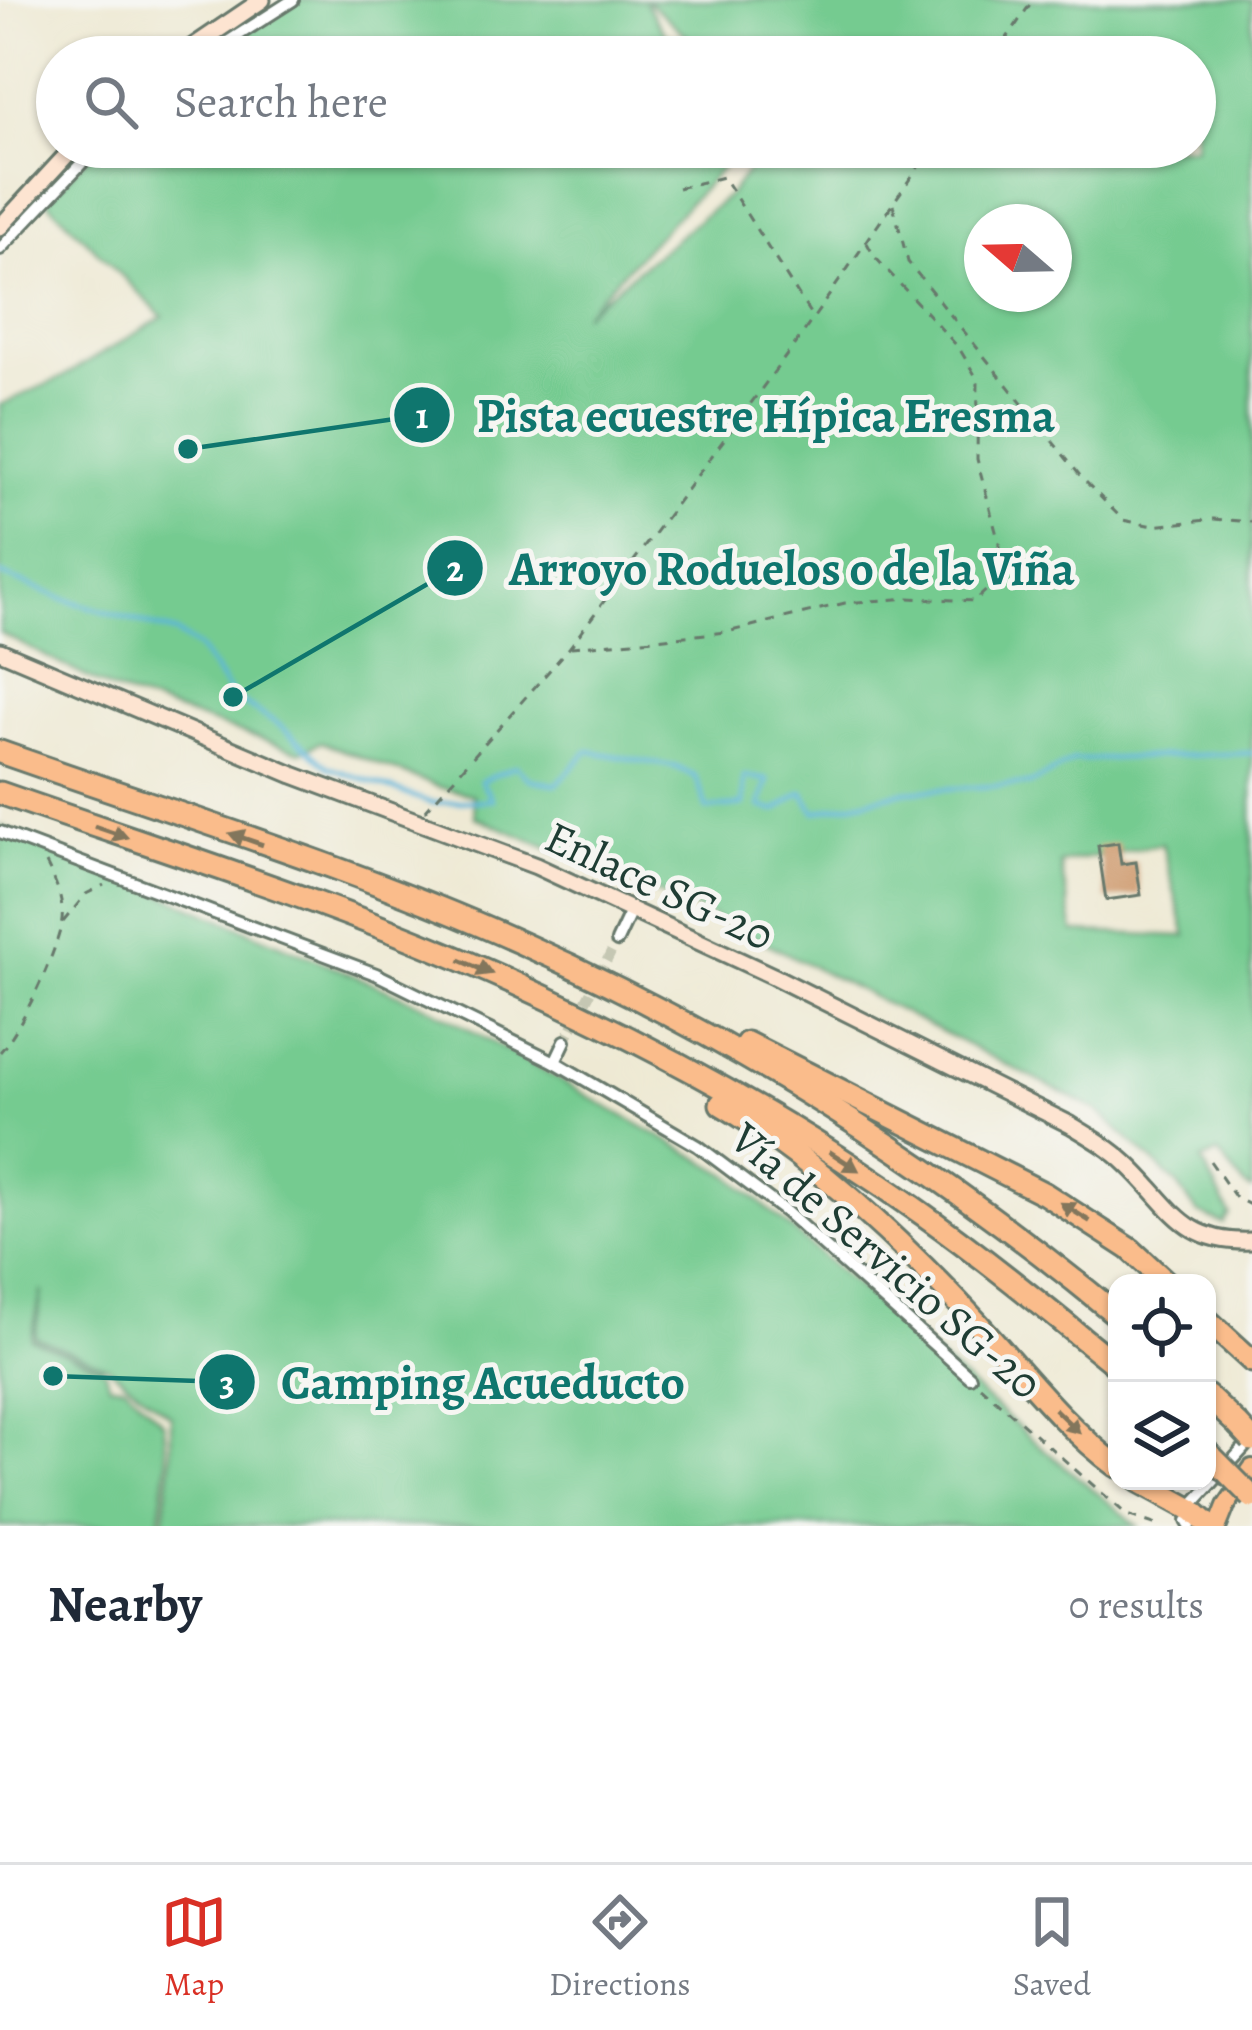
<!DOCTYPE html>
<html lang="en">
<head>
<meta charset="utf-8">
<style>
	body { margin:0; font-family:Alegreya,serif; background:#f2f2f3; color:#1f2937 }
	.controls { position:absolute; right:36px; bottom:36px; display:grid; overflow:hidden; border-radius:24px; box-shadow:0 3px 9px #0004 }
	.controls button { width:108px; height:108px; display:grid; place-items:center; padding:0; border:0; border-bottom:3px solid #e0e1e3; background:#fff; color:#1f2937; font:60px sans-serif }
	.compass { position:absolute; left:964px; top:204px; width:108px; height:108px; border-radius:50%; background:#fff; box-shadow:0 3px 9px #0004; rotate:290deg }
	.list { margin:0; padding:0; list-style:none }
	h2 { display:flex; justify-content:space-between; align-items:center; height:156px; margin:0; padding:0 48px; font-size:51px }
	h2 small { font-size:39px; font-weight:400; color:#747a83 }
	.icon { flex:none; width:66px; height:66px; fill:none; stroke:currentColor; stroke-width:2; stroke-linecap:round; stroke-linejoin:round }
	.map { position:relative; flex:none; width:1252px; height:1526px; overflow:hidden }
	.search { position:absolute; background:#fff; box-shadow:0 3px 9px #0004; left:36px; right:36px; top:36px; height:132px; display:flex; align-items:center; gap:30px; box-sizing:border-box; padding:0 42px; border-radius:66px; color:#747a83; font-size:45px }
	.sheet { height:336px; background:#fff }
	nav { display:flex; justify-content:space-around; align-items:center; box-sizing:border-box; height:168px; border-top:3px solid #e0e1e3; background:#fff; font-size:33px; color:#747a83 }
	nav a { display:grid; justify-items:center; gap:6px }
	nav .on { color:#d93025 }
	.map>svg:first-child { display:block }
	.green { fill:#75cb90; stroke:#4a8462; stroke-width:3; fill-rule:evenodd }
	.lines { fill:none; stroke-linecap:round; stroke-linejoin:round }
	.stream { stroke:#5bb5d9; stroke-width:4.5 }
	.building { fill:#d09f75 }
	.street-tunnel { stroke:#c5c7b3; stroke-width:10; stroke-dasharray:10 5; stroke-linecap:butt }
	.street-casing { stroke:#67796c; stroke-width:16 }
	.secondary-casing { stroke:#67796c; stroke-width:21 }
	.primary-casing { stroke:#67796c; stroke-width:22 }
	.highway-casing { stroke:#67796c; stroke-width:27 }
	.path { stroke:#67796c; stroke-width:3; stroke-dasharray:9 9; stroke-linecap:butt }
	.street { stroke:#fff; stroke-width:10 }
	.secondary { stroke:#fde4d1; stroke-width:15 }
	.primary { stroke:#fabc8b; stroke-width:16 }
	.highway { stroke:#fabc8b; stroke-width:21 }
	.highway-bridge-casing { stroke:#67796c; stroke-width:27; stroke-linecap:butt }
	.highway-bridge { stroke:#fabc8b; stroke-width:21 }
	.oneway { fill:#82765b }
	.labels { text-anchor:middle; stroke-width:10; stroke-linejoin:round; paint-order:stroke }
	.street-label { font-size:45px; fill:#1f3d34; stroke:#f6f6f2 }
	.leader { fill:none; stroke:#0f766e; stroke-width:4.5 }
	.callout-dot { fill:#0f766e; stroke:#f6f6f2; stroke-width:4.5 }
	.mark-label { font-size:36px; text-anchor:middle; font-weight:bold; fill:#fff }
	.callout-label { font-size:48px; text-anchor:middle; font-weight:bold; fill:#0f766e; stroke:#f6f6f2; stroke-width:10; stroke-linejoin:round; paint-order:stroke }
</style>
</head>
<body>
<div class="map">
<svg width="1252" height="1526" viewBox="0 0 1252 1526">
	<rect width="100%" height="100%" fill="#f6f6f2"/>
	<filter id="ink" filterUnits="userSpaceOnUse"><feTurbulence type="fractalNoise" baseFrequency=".00833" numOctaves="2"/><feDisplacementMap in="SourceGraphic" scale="24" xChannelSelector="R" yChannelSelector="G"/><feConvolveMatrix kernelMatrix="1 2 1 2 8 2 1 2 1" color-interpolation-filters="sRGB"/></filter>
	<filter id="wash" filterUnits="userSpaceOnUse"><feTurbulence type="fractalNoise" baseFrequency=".004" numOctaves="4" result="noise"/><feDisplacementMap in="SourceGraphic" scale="48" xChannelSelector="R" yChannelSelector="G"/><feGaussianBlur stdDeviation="2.7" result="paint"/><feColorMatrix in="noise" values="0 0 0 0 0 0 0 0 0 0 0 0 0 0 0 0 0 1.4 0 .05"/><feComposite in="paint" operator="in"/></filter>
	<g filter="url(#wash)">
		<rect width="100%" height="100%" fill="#eee9d3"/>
		<g class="green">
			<polygon points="299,0 644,0 680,57 207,57"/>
			<path d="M647,0H1252V1190L1245,1186L1218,1153L1202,1161L1230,1215L1223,1224L1197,1212L1176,1183L1098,1111L709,914L475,817L473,795L439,787L321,742L300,752L112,690L0,633V405L61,378L163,317L47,201L97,147H721L723,167L582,315L729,195L766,147H1195V57H710ZM982,222H1054V294H982ZM1162,844L1186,936L1074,932L1060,863Z"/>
			<polygon points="0,826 429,1007 729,1175 1035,1442 1138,1526 163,1526 171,1462 171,1416 107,1366 35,1337 42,1290 31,1339 103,1368 110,1384 124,1385 164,1423 167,1462 159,1526 0,1526"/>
		</g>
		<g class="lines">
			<polyline class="stream" points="0,574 61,598 176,633 198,647 233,697 278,724 328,767 432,803 492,800 481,781 516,766 529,779 556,785 588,751 676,767 696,777 707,809 743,805 744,776 768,780 760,806 776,811 803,792 815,812 907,791 1030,784 1074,760 1252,753"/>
		</g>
		<g id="blocks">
			<polygon class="building" points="1118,843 1121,864 1136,862 1141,895 1106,900 1098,846"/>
		</g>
	</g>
	<g filter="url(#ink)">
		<use href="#blocks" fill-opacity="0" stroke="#67796c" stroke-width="3"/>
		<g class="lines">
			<polyline class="street-tunnel" points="565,1041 617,941"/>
			<defs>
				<g id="street">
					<polyline points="204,57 293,0"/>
					<polyline points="0,249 97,147"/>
					<polyline points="0,832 376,974 555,1062"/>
					<polyline points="617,941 632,909"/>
					<polyline points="565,1041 555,1062 698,1146 786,1212 970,1377"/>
					<polyline points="1194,1503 1252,1439"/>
					<polyline points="1187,1521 1190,1526"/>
				</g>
				<g id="secondary">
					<polyline points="178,57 262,0"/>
					<polyline points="0,227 74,147"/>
					<path d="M0,651L293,775L536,866L773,976L1071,1125C1091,1137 1110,1148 1127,1164C1172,1206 1182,1244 1252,1241"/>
				</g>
				<polyline id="primary" points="1218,1526 1226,1506 1252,1468"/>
				<g id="highway">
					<path d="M0,752C173,813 352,867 519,942C736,1038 934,1164 1117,1315"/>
					<path d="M0,793C172,853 347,907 512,982C655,1047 796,1123 924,1215C990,1262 1054,1315 1117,1366"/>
					<polyline points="747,1043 1045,1194 1130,1249 1167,1283"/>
					<path d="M721,1104C813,1158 896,1236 968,1313C1017,1365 1060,1424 1117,1466"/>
					<polyline points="1207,1320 1252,1361"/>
					<polyline points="1207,1396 1238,1425"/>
					<polyline points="1139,1481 1192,1510 1210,1526"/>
				</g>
			</defs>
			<use href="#street" class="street-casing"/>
			<use href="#secondary" class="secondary-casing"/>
			<use href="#primary" class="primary-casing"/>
			<use href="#highway" class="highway-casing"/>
			<g class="path">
				<polyline points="994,57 1033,0"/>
				<polyline points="51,133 57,134"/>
				<polyline points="678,188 723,177 813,318"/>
				<polyline points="893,205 908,262 1082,478 1123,520 1153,526 1214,519 1252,522"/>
				<polyline points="571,647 727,632 845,603 909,598 975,601 994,583 999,566 999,543 977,459 978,380 959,348 874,256 867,243"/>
				<polyline points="425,811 570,647 803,333 932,147"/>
				<polyline points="63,922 86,894 104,885"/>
				<path d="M0,1052C21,1029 54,958 61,926C66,903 56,883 46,863"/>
				<polyline points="1210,1161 1236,1198 1252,1206"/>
				<polyline points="980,1386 1127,1515 1160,1526"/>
			</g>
			<use href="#street" class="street"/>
			<use href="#secondary" class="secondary"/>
			<use href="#primary" class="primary"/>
			<use href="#highway" class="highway"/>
			<defs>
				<g id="highway-bridge">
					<polyline points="1238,1425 1252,1440"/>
					<polyline points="1207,1452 1252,1497"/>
				</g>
			</defs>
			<use href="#highway-bridge" class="highway-bridge-casing"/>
			<use href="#highway-bridge" class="highway-bridge"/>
		</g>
		<defs><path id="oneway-solid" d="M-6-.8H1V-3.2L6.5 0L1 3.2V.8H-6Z" transform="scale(3)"/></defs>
		<g class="oneway">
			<use href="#oneway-solid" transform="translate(111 832) rotate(19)"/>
			<use href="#oneway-solid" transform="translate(246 839) rotate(-161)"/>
			<use href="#oneway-solid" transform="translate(476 967) rotate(23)"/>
			<use href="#oneway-solid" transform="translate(844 1161) rotate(33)"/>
			<use href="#oneway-solid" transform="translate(1075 1212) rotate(-148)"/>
			<use href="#oneway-solid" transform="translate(1067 1421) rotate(44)"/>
		</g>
	</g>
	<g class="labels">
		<g class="street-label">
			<text transform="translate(660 885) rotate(25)" y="16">Enlace SG-20</text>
			<text transform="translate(887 1260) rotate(41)" y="16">Vía de Servicio SG-20</text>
		</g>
	</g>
	<path class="leader" d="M188 449L422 415M233 697L455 568M53 1376L227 1382"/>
	<g class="callout-dot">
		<circle cx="188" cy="449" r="12"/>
		<circle cx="233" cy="697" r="12"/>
		<circle cx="53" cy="1376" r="12"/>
		<circle cx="422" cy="415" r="30"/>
		<circle cx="455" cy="568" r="30"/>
		<circle cx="227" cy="1382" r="30"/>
	</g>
	<g class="mark-label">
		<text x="422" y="428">1</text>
		<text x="455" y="581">2</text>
		<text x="227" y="1395">3</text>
	</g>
	<g class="callout-label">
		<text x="766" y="432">Pista ecuestre Hípica Eresma</text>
		<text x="792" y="585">Arroyo Roduelos o de la Viña</text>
		<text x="483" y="1399">Camping Acueducto</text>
	</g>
</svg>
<div class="controls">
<button><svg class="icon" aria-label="locate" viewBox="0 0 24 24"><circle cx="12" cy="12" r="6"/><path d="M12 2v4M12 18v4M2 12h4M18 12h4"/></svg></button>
<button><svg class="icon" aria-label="layers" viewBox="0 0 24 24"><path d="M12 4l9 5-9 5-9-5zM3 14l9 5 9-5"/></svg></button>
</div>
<svg class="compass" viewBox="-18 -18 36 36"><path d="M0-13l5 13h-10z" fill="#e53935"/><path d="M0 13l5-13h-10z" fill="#747a83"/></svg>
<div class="search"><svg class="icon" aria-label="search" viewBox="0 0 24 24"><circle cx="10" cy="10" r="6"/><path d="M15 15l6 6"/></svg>Search here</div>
</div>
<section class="sheet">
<h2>Nearby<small>0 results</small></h2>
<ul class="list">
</ul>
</section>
<nav>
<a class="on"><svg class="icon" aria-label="map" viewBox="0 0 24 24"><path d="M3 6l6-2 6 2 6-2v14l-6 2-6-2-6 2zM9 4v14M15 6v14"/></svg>Map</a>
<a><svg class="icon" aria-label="directions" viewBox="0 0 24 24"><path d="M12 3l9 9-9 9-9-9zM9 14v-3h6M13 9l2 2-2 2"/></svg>Directions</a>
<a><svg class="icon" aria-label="saved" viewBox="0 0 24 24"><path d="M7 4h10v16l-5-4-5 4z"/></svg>Saved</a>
</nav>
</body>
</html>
